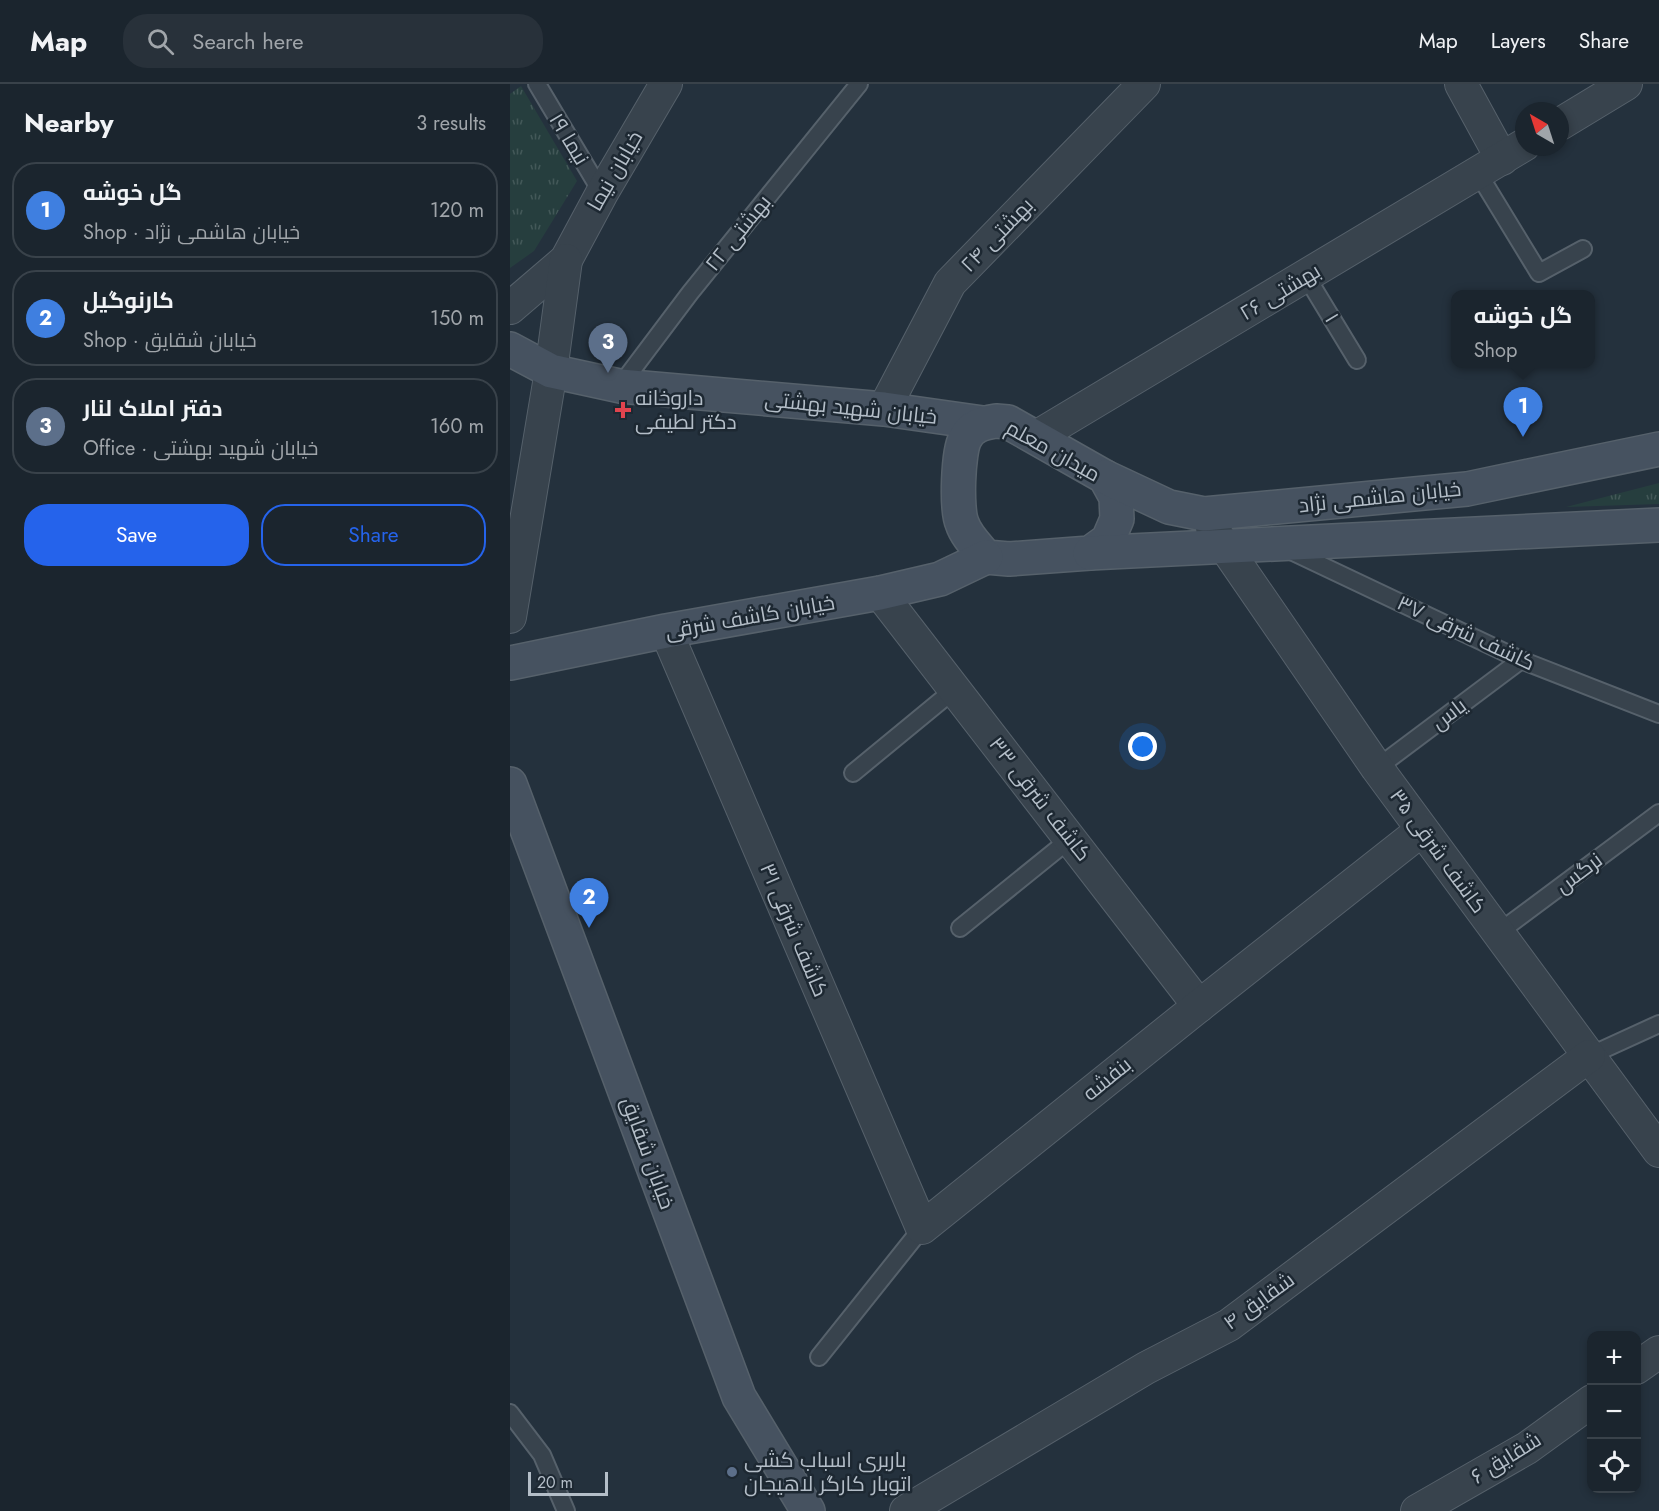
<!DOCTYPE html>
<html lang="en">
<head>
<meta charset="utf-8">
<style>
	body { margin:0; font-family:Jost,Cairo,sans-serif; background:#28313a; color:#f1f3f6 }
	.controls { position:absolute; right:18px; bottom:18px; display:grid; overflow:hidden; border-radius:12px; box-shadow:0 3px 9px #0003 }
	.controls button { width:54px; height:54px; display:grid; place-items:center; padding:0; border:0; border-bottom:2px solid #39424a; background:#1b252e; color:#f1f3f6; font:30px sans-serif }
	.compass { position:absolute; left:1005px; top:18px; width:54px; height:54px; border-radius:50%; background:#1b252e; box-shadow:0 3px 9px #0003; rotate:321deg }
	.scale { position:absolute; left:18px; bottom:15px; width:80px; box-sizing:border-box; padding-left:6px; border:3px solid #b4bec8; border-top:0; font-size:16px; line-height:21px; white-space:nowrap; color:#b4bec8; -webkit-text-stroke:4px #1d2832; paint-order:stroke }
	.you { position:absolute; left:633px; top:663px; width:21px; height:21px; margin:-15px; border:4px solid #fff; border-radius:50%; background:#1a73e8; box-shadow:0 0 0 9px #1a73e833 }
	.badge { display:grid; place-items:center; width:39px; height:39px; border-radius:50%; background:#2563eb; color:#fff; font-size:20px; font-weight:700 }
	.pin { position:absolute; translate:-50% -50px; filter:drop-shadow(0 2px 3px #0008) }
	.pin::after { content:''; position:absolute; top:32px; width:21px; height:18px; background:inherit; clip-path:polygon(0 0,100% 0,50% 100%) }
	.popup { position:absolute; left:941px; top:206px; width:144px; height:78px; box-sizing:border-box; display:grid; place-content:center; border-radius:12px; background:#1b252e; filter:drop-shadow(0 2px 4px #0005); font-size:20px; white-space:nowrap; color:#a0a5aa }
	.popup b { font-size:22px; color:#f1f3f6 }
	.popup::after { content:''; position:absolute; left:50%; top:100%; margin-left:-12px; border:12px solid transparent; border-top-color:#1b252e }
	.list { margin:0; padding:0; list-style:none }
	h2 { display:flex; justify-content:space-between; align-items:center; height:78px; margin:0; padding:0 24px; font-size:26px }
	h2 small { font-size:20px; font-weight:400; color:#a0a5aa }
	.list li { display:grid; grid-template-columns:39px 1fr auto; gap:18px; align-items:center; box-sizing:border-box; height:96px; margin:0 12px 12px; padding:0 12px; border:2px solid #39424a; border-radius:24px }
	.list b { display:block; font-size:22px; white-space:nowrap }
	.list p { margin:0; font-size:20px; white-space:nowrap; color:#a0a5aa }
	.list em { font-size:20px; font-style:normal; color:#a0a5aa }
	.actions { display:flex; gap:12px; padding:18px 24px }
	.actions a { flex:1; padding:14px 0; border:2px solid #2563eb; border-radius:24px; text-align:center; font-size:21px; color:#2563eb }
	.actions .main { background:#2563eb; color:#fff }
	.icon { flex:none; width:33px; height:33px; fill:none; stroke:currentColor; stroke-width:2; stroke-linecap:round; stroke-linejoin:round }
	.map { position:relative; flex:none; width:1149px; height:1427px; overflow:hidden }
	header { display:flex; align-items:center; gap:36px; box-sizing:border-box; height:84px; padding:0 30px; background:#1b252e; border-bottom:2px solid #39424a }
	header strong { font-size:28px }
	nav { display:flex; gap:33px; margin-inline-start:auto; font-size:21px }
	.search { width:420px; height:54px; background:#28313a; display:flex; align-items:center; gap:15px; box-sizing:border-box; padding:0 21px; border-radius:24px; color:#a0a5aa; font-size:22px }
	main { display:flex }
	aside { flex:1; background:#1b252e }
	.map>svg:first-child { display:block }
	.grass { fill:url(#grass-tufts) }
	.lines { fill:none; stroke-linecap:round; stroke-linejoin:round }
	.lane-casing { stroke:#56616b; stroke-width:20 }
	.street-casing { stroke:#56616b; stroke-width:34 }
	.secondary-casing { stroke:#56616b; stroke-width:36 }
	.lane { stroke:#38434d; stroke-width:16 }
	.street { stroke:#38434d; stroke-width:32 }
	.secondary { stroke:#465260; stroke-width:33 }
	.health-dot { fill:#e0444e; stroke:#1d2832; stroke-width:2 }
	.service-dot { fill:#5c6f8a; stroke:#1d2832; stroke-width:2 }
	.labels { text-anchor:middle; stroke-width:5; stroke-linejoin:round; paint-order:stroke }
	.street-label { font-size:21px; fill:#b4bec8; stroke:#1d2832 }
	.poi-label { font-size:21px; fill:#b4bec8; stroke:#1d2832; text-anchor:start }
</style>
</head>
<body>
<header>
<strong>Map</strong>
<div class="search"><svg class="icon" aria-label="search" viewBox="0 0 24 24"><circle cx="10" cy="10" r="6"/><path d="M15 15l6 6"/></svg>Search here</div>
<nav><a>Map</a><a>Layers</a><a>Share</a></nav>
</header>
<main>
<aside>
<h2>Nearby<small>3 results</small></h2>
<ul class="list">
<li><span class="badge" style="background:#3f7fe0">1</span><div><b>گل خوشه</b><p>Shop · خیابان هاشمی نژاد</p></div><em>120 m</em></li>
<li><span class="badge" style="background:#3f7fe0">2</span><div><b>کارنوگیل</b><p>Shop · خیابان شقایق</p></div><em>150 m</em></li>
<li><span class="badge" style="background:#5c6f8a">3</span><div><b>دفتر املاک لنار</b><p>Office · خیابان شهید بهشتی</p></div><em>160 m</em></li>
</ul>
<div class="actions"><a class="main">Save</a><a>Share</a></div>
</aside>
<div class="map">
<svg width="1149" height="1427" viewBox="0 0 1149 1427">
	<defs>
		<pattern id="grass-tufts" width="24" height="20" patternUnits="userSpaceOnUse" patternTransform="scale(1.5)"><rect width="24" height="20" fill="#263e3e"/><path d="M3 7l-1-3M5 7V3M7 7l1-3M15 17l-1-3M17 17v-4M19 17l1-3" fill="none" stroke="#435858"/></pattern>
	</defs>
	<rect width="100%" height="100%" fill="#24313d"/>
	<g class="grass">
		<polygon points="11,2 67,97 24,167 0,184 0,10"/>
		<polygon points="1149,399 1149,420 1056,423"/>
	</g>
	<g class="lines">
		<defs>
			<g id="lane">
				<polyline points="27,0 92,109"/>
				<polyline points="968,89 1029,189 1073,165"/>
				<polyline points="796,192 847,276"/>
				<polyline points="110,302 180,209 349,0"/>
				<polyline points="779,466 1011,576 1149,630"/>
				<polyline points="867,684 1011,576"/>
				<polyline points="343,689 445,605"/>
				<polyline points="450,844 560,755"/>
				<polyline points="988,849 1149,729"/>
				<polyline points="1079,972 1149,940"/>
				<polyline points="309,1273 412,1144"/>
				<polyline points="0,1329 32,1371 56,1427"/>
			</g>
			<g id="street">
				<polyline points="951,0 992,75"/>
				<polyline points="1050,40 1116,0"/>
				<polyline points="0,224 56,176 92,109 156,0"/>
				<polyline points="374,325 440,199 634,0"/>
				<polyline points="526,353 1014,61"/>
				<polyline points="702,444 867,684 1149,1067"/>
				<polyline points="370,509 689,922"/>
				<polyline points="0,533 41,287 56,176"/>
				<polyline points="156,547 412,1144 689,922 912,746"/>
				<polyline points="1126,1284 1149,1268"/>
				<polyline points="396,1427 636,1284 719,1241 1079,972"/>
				<polyline points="907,1427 1017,1364 1082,1317"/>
			</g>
			<g id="secondary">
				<polyline points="0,265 41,287 110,302 374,325 473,339"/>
				<path d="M486,337L498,338L595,393L606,413L607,435L598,456L580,469L499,475L476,473C468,463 456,452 452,439C446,425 448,368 455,355C461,342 473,339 486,337Z"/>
				<polyline points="595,393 659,423 694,430 957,405 1149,365"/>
				<polyline points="580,469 1149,441"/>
				<polyline points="0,579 156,547 370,509 430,495 476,473"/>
				<polyline points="0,700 229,1313 298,1427"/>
			</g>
		</defs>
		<use href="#lane" class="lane-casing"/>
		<use href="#street" class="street-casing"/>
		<use href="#secondary" class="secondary-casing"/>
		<use href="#lane" class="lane"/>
		<use href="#street" class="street"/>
		<use href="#secondary" class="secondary"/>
	</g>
	<path class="health-dot" d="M110 317h6v6h6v6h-6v6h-6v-6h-6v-6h6z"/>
	<circle class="service-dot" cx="222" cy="1388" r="6"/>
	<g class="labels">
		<g class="street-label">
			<text transform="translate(59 55) rotate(59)" y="7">نیما ۱۹</text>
			<text transform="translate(105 87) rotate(-60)" y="7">خیابان نیما</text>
			<text transform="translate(228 149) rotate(-51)" y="7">بهشتی ۲۲</text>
			<text transform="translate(487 151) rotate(-46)" y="7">بهشتی ۲۴</text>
			<text transform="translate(770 208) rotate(-31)" y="7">بهشتی ۲۶</text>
			<text transform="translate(822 234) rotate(59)" y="7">۱</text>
			<text transform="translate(341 324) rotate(6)" y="7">خیابان شهید بهشتی</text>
			<text transform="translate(543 367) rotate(29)" y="7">میدان معلم</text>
			<text transform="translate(870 413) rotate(-6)" y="7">خیابان هاشمی نژاد</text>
			<text transform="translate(240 533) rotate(-10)" y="7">خیابان کاشف شرقی</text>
			<text transform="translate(956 549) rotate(25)" y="7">کاشف شرقی ۳۷</text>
			<text transform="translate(939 630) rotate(-37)" y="7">یاس</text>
			<text transform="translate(530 715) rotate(52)" y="7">کاشف شرقی ۳۳</text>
			<text transform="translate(928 767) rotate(54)" y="7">کاشف شرقی ۳۵</text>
			<text transform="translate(1069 789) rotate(-37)" y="7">نرگس</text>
			<text transform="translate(284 846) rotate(67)" y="7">کاشف شرقی ۳۱</text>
			<text transform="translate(597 995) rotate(-39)" y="7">بنفشه</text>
			<text transform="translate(138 1069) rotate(70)" y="7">خیابان شقایق</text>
			<text transform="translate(749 1217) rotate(-36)" y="7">شقایق ۴</text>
			<text transform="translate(996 1374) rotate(-32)" y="7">شقایق ۶</text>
		</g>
		<g class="poi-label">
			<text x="125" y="321">داروخانه<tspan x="125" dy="24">دکتر لطیفی</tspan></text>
			<text x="234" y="1383">باربری اسباب کشی<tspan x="234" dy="24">اتوبار کارگر لاهیجان</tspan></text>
		</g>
	</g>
</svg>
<div class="controls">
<button>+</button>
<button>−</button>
<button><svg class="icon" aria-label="locate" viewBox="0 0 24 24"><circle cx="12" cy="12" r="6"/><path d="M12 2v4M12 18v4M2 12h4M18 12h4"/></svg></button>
</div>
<svg class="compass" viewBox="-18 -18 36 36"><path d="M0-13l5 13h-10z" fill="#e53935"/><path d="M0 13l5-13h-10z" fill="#a0a5aa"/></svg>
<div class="scale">20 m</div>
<div class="you"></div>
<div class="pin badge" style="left:1013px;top:353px;background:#3f7fe0">1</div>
<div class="popup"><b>گل خوشه</b>Shop</div>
<div class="pin badge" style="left:79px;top:844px;background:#3f7fe0">2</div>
<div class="pin badge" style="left:98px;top:289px;background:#5c6f8a">3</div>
</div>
</main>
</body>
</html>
